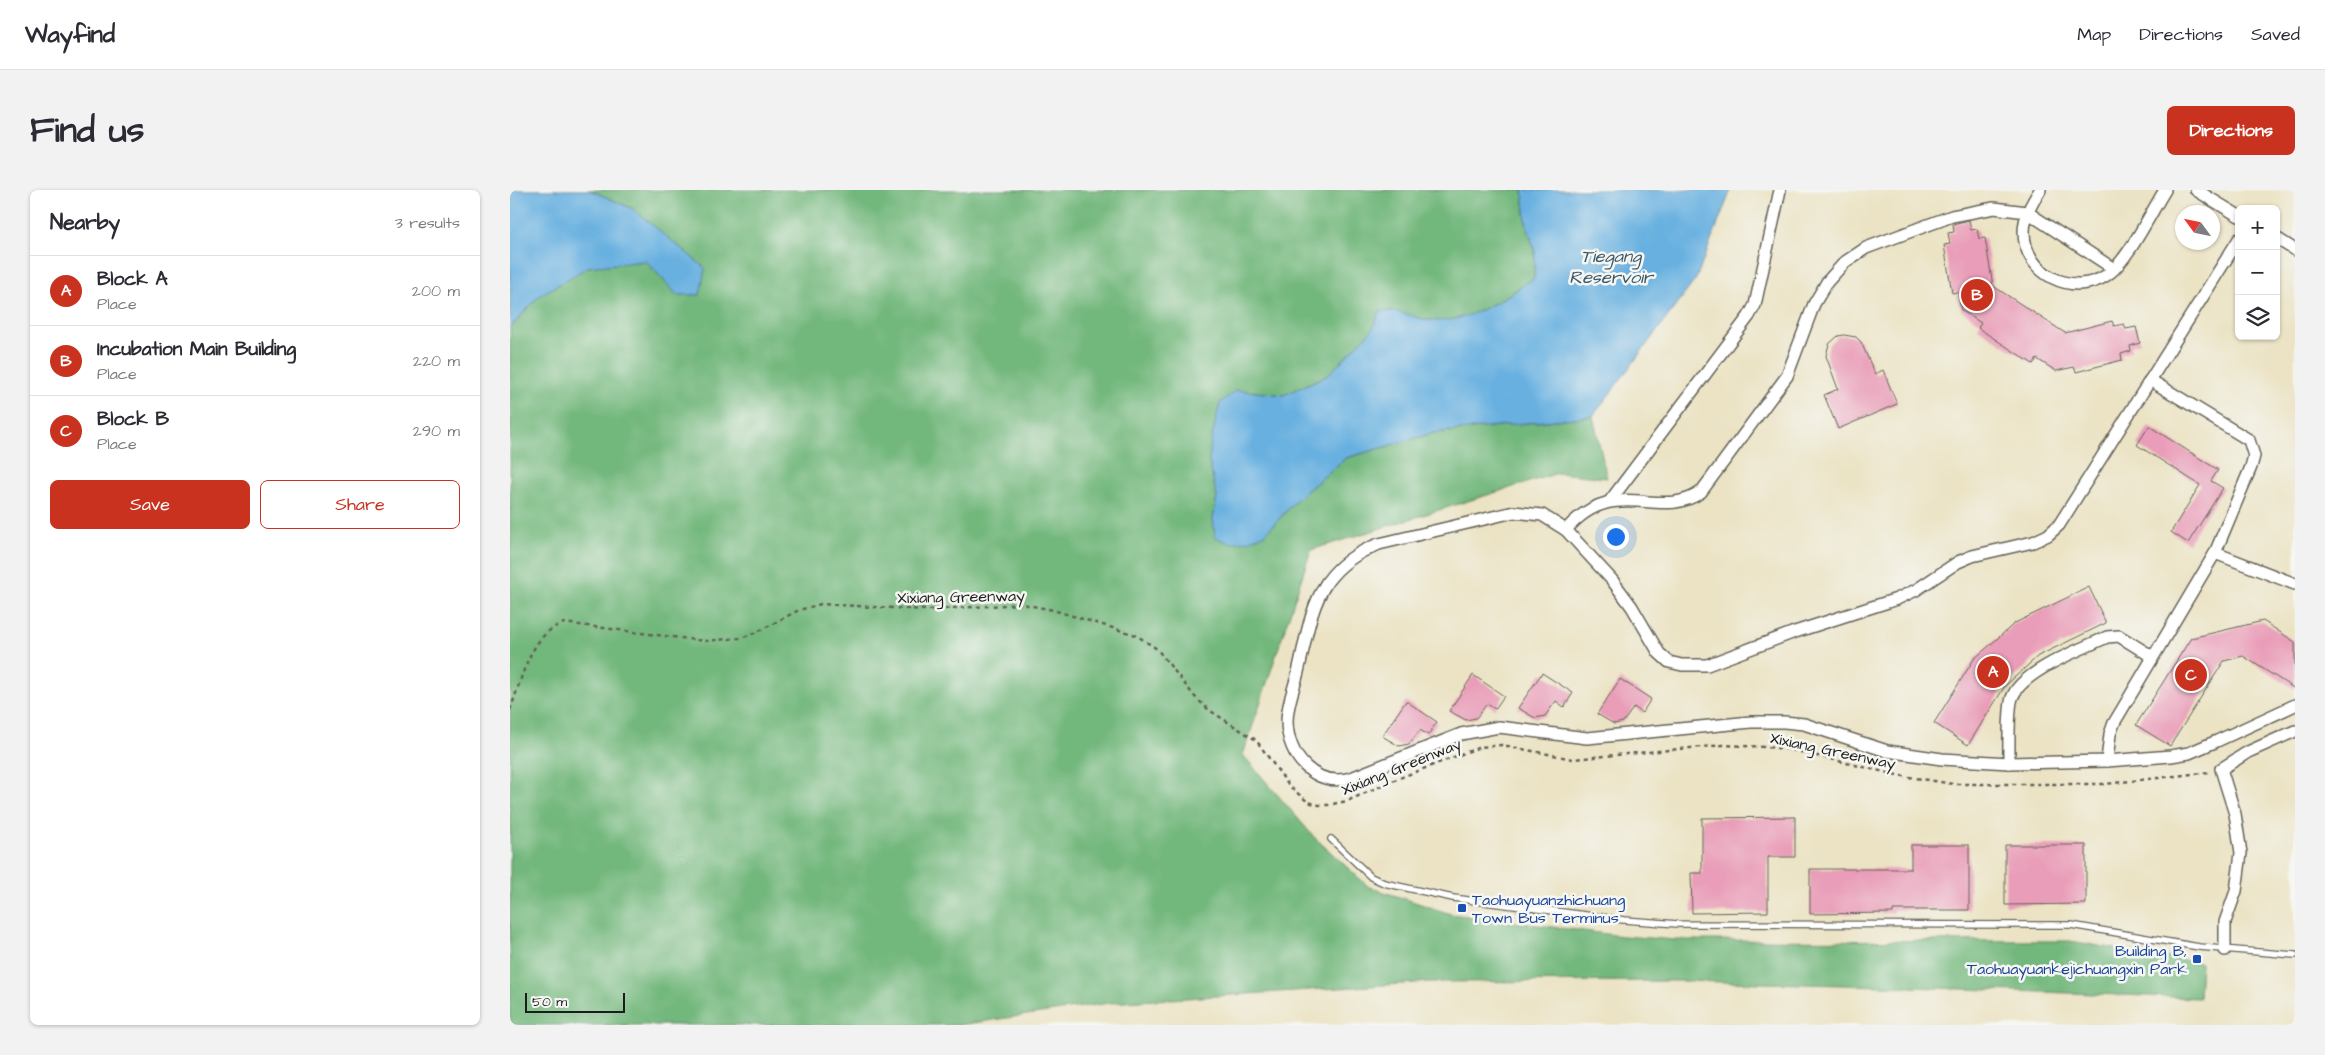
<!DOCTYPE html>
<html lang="en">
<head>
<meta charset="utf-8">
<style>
	body { margin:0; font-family:"Architects Daughter",sans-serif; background:#f2f2f3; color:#2b2b33 }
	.controls { position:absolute; right:15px; top:15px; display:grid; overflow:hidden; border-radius:8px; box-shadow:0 1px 4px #0004 }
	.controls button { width:45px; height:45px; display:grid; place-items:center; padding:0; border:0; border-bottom:1px solid #e1e1e2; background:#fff; color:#2b2b33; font:25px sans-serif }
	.compass { position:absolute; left:1665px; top:15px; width:45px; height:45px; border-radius:50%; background:#fff; box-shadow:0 1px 4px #0004; rotate:303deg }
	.scale { position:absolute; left:15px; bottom:12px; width:100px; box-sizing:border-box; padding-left:5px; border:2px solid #1c1c1c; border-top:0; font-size:14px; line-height:18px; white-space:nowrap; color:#1c1c1c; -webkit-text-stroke:4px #f6f6f2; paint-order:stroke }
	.you { position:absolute; left:1105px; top:346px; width:18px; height:18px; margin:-12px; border:4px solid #fff; border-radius:50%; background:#1a73e8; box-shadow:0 0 0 8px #1a73e833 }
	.badge { display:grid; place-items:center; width:32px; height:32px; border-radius:50%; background:#c8321e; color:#fff; font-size:16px; font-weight:700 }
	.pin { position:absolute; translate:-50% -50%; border:2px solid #fff; box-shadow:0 1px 5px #0006 }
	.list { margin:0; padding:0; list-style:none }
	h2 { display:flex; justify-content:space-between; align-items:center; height:65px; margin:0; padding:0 20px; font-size:21px }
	h2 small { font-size:16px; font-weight:400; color:#7c7c81 }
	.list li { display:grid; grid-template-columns:32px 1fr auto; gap:15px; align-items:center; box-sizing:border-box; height:70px; padding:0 20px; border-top:1px solid #e1e1e2 }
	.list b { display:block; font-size:19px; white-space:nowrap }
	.list p { margin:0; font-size:16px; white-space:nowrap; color:#7c7c81 }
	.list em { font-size:16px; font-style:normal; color:#7c7c81 }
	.actions { display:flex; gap:10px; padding:15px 20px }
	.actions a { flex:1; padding:11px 0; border:1px solid #c8321e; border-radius:8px; text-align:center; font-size:18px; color:#c8321e }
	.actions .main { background:#c8321e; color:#fff }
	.icon { flex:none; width:28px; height:28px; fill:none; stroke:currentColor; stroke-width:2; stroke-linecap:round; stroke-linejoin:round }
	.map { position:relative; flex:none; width:1785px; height:835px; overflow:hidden; border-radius:8px }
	header { display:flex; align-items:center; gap:30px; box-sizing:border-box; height:70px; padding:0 25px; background:#fff; border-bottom:1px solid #e1e1e2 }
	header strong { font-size:24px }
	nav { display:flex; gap:28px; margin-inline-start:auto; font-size:18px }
	.intro { display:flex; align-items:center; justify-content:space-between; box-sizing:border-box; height:120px; padding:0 30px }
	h1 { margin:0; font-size:35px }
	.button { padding:12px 22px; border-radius:8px; background:#c8321e; color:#fff; font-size:18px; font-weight:700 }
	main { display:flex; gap:30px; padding:0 30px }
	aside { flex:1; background:#fff; border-radius:8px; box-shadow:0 1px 4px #0004 }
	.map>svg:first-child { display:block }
	.forest { fill:#72b77b; stroke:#476a4c }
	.water { fill:#68b0e0; stroke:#42667e }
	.building { fill:#e99db8 }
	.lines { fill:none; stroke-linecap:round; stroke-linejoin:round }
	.lane-casing { stroke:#646257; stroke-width:8 }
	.street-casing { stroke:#646257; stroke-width:14 }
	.path { stroke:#646257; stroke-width:2.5; stroke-dasharray:4 4; stroke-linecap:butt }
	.lane { stroke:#fff; stroke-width:5.5 }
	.street { stroke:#fff; stroke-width:11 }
	.transit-dot { fill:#1a4fb4; stroke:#f6f6f2; stroke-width:2 }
	.labels { text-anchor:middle; stroke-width:5; stroke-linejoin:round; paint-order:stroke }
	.street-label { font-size:16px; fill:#1c1c1c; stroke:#f6f6f2 }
	.transit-label { font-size:16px; fill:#164399; stroke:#f6f6f2; text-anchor:start }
	.water-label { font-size:18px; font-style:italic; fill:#3a576a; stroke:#f6f6f2 }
</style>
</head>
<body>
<header>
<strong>Wayfind</strong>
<nav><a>Map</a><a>Directions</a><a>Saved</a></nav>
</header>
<div class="intro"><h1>Find us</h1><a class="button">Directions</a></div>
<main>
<aside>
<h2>Nearby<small>3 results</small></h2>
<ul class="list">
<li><span class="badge">A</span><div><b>Block A</b><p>Place</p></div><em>200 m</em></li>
<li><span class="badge">B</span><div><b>Incubation Main Building</b><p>Place</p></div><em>220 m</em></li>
<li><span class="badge">C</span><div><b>Block B</b><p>Place</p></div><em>290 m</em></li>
</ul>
<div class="actions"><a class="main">Save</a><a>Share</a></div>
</aside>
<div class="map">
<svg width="1785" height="835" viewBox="0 0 1785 835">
	<rect width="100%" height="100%" fill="#f6f6f2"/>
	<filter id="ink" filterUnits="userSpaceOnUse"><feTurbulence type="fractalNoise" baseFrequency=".02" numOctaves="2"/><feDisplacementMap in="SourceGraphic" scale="10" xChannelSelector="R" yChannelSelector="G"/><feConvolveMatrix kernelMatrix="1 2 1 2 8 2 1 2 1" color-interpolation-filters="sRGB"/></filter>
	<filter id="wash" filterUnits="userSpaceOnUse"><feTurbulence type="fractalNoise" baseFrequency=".0096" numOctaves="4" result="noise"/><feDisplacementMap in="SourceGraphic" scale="20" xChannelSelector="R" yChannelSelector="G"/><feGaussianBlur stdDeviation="1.12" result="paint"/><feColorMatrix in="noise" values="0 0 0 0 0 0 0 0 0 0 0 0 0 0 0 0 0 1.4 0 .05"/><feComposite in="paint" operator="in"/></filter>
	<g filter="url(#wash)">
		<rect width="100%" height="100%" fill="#ebe3c4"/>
		<path class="forest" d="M80,0H1013L1016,32L1025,62L1024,88C1005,101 959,132 935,131C916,131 897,125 879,120L862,140L818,185L774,205L726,200L699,271L707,307L703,329L754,345L788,308L836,268L923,243L1083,226L1097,288L1048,283L801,360L733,565L804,647L859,697L941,724L1113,746L1167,750L1560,751L1691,773L1689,808L1373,796L1171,791L922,792L599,813L449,835H0V138L29,106L78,76L136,71L167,105L123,19Z"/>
		<g class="water">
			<polygon points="0,0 80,0 123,19 195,78 190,105 167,105 136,71 78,77 29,106 0,138"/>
			<path d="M1013,0H1221L1186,89L1083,226L923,243L836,268L788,308L754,345L738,351L719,353L705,347L703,329L707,307L699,271L701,251L710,213L726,200L774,205L818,185L862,140L869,122C886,118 901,127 918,130C957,135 993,109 1024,88L1025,62L1016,32Z"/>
		</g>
		<g id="blocks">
			<g class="building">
				<polygon points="1459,30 1461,40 1467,39 1469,49 1475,48 1483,96 1555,143 1602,131 1604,136 1614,134 1616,139 1626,137 1630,153 1620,156 1621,161 1611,164 1612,170 1566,182 1564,177 1546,181 1527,169 1523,174 1468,138 1471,133 1451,120 1448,102 1442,103 1434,55 1440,54 1438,43 1444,42 1443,34"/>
				<polygon points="1334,145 1346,147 1351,152 1365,184 1373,180 1387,214 1328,239 1314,205 1328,199 1316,166 1319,154 1328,146"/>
				<polygon points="1639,236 1708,280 1701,291 1713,298 1678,353 1661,342 1690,295 1627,255"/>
				<polygon points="1579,397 1596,433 1528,466 1495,496 1458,555 1424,533 1464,469 1505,433"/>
				<polygon points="1753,431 1785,452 1785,499 1733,466 1714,471 1660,556 1626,535 1681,448"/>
				<polygon points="1032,483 1063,503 1054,517 1046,511 1035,526 1025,528 1008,518"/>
				<polygon points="963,485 994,506 985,519 977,514 966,528 956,530 939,521"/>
				<polygon points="1110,489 1141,509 1132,523 1124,517 1113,532 1104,534 1087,524"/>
				<polygon points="896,511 927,532 918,545 910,540 899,554 889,556 872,546"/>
				<polygon points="1285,627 1285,667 1258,667 1258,722 1182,723 1181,683 1192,683 1192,628"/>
				<polygon points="1401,655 1459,655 1459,720 1383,720 1383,723 1300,724 1300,679 1401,679"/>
				<polygon points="1495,655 1576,655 1576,714 1495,715"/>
			</g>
		</g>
	</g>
	<g filter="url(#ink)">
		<use href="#blocks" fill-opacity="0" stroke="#646257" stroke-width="1"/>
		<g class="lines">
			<defs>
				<polyline id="lane" points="821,649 861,687 874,693 943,708 1114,730 1168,734 1561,735 1689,757 1785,765"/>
				<g id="street">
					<path d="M1530,0C1522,13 1514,26 1514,42C1514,84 1563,108 1597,85C1618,71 1641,22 1655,0"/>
					<polyline points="1686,0 1729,26"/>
					<polyline points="1766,48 1785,60"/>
					<path d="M1729,49L1549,335L1538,345L1523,352L1462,366L1448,372L1406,400L1387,409L1282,443L1197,475H1172L1159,472L1149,463L1122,417L1102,390L1056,340L1032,325L1004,322L869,354C848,362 830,374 817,392C799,419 795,455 787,486C783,501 777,516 777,531C777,566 805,598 841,588L951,544L989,537L1077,548L1241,532H1274L1294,534L1377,561L1432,569L1499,573L1597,571L1661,566L1679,563L1707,551L1785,515"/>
					<polyline points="1100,311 1239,126 1245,115 1270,0"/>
					<path d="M1056,340C1105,283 1149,332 1191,302L1277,186L1304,114L1317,92L1335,72L1356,58L1442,26L1484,18L1517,22L1604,79"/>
					<polyline points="1705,363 1785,394"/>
					<polyline points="1597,571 1600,544 1604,533 1705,363 1741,277 1744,266 1739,250 1640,190"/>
					<path d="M1499,573C1499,558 1498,519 1502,508C1511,481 1572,459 1597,447L1609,446L1643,467"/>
					<polyline points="1715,760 1715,732 1726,701 1731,663 1725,624 1711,579 1738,562 1785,541"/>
				</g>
			</defs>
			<use href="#lane" class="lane-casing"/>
			<use href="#street" class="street-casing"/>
			<path class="path" d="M0,520C12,490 19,444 54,433L194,451L231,448L247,442L289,420L311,414L417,420L512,414L543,420L626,445L647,459L685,507L699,520L746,550L779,596L798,612L809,615H818L837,611L887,589L970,557L992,555L1063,569L1213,555L1256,557L1278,559L1387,585L1443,594H1595L1700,582"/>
			<use href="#lane" class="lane"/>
			<use href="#street" class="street"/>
		</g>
	</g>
	<g class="transit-dot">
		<rect x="947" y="713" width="10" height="10" rx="2.5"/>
		<rect x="1682" y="764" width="10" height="10" rx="2.5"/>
	</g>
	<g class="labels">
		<g class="street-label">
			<text transform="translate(451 406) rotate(-1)" y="6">Xixiang Greenway</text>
			<text transform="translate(1323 560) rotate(12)" y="6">Xixiang Greenway</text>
			<text transform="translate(891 576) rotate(-22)" y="6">Xixiang Greenway</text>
		</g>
		<g class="transit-label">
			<text x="962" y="715">Taohuayuanzhichuang<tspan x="962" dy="18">Town Bus Terminus</tspan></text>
			<text x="1677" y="766" text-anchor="end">Building B,<tspan x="1677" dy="18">Taohuayuankejichuangxin Park</tspan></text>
		</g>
		<g class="water-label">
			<text x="1101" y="72">Tiegang<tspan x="1101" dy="21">Reservoir</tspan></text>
		</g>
	</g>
</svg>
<div class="controls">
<button>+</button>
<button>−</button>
<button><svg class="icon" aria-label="layers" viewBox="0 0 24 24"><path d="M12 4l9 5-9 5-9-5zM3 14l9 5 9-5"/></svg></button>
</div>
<svg class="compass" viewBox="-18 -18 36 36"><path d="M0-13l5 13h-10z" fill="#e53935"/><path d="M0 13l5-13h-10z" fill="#7c7c81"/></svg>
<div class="scale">50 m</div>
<div class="you"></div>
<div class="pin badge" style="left:1483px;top:482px">A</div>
<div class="pin badge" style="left:1467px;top:105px">B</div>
<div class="pin badge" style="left:1681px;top:485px">C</div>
</div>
</main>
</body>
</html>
